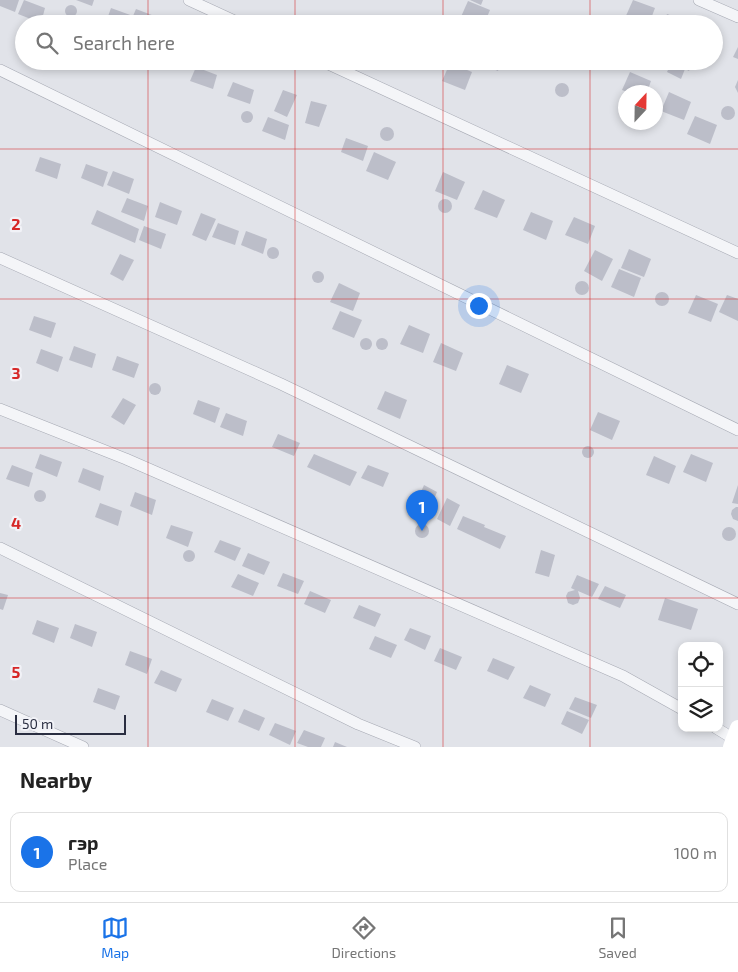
<!DOCTYPE html>
<html lang="en">
<head>
<meta charset="utf-8">
<style>
	body { margin:0; font-family:"Exo 2",sans-serif; background:#f6f6f6; color:#222 }
	.controls { position:absolute; right:15px; bottom:15px; display:grid; overflow:hidden; border-radius:10px; box-shadow:0 2px 8px #0003 }
	.controls button { width:45px; height:45px; display:grid; place-items:center; padding:0; border:0; border-bottom:1px solid #e0e0e0; background:#fff; color:#222; font:25px sans-serif }
	.compass { position:absolute; left:618px; top:85px; width:45px; height:45px; border-radius:50%; background:#fff; box-shadow:0 2px 8px #0003; rotate:22deg }
	.scale { position:absolute; left:15px; bottom:12px; width:111px; box-sizing:border-box; padding-left:5px; border:2px solid #2a2e41; border-top:0; font-size:14px; line-height:18px; white-space:nowrap; color:#2a2e41; -webkit-text-stroke:4px #f1f2f7; paint-order:stroke }
	.you { position:absolute; left:478px; top:305px; width:18px; height:18px; margin:-12px; border:4px solid #fff; border-radius:50%; background:#1a73e8; box-shadow:0 0 0 8px #1a73e833 }
	.badge { display:grid; place-items:center; width:32px; height:32px; border-radius:50%; background:#1a73e8; color:#fff; font-size:16px; font-weight:700 }
	.pin { position:absolute; translate:-50% -41px; filter:drop-shadow(0 1px 2px #0008) }
	.pin::after { content:''; position:absolute; top:26px; width:18px; height:15px; background:inherit; clip-path:polygon(0 0,100% 0,50% 100%) }
	.list { margin:0; padding:0; list-style:none }
	h2 { display:flex; justify-content:space-between; align-items:center; height:65px; margin:0; padding:0 20px; font-size:21px }
	h2 small { font-size:16px; font-weight:400; color:#767676 }
	.list li { display:grid; grid-template-columns:32px 1fr auto; gap:15px; align-items:center; box-sizing:border-box; height:80px; margin:0 10px 10px; padding:0 10px; border:1px solid #e0e0e0; border-radius:10px }
	.list b { display:block; font-size:19px; white-space:nowrap }
	.list p { margin:0; font-size:16px; white-space:nowrap; color:#767676 }
	.list em { font-size:16px; font-style:normal; color:#767676 }
	.icon { flex:none; width:28px; height:28px; fill:none; stroke:currentColor; stroke-width:2; stroke-linecap:round; stroke-linejoin:round }
	.map { position:relative; flex:none; width:738px; height:747px; overflow:hidden }
	.search { position:absolute; background:#fff; box-shadow:0 2px 8px #0003; left:15px; right:15px; top:15px; height:55px; display:flex; align-items:center; gap:12px; box-sizing:border-box; padding:0 18px; border-radius:28px; color:#767676; font-size:19px }
	.sheet { height:155px; background:#fff }
	nav { display:flex; justify-content:space-around; align-items:center; box-sizing:border-box; height:70px; border-top:1px solid #e0e0e0; background:#fff; font-size:14px; color:#767676 }
	nav a { display:grid; justify-items:center; gap:2px }
	nav .on { color:#1a73e8 }
	.map>svg:first-child { display:block }
	.building { fill:#bcbec9 }
	.lines { fill:none; stroke-linecap:round; stroke-linejoin:round }
	.minor-casing { stroke:#a6a9b3; stroke-width:12 }
	.minor { stroke:#f4f5f8; stroke-width:11 }
	.secondary { stroke:#fff; stroke-width:16 }
	.grid { fill:none; stroke:#d62828; stroke-width:1; stroke-opacity:0.55 }
	.grid-label { font-size:16px; text-anchor:middle; font-weight:bold; fill:#d62828; stroke:#f1f2f7; stroke-width:4.5; stroke-linejoin:round; paint-order:stroke }
</style>
</head>
<body>
<div class="map">
<svg width="738" height="747" viewBox="0 0 738 747">
	<rect width="100%" height="100%" fill="#e1e3e9"/>
	<g class="building">
		<polygon points="0,0 19,0 15,12 0,6"/>
		<polygon points="24,0 45,8 41,23 18,14"/>
		<polygon points="76,0 94,0 92,6"/>
		<polygon points="470,0 483,0 481,5"/>
		<polygon points="633,0 655,8 649,24 640,24 625,18"/>
		<polygon points="468,1 490,10 484,24 471,24 460,19"/>
		<circle cx="71" cy="11" r="6"/>
		<polygon points="111,8 133,16 136,9 157,17 155,24 111,24 106,22"/>
		<polygon points="667,14 686,21 684,24 663,24"/>
		<polygon points="570,17 584,24 567,24"/>
		<polygon points="738,47 738,59 733,57"/>
		<polygon points="474,61 501,61 498,71"/>
		<polygon points="557,61 579,61 576,69"/>
		<polygon points="672,61 696,61 698,62 695,68 691,66 689,71 685,69 681,79 667,72"/>
		<polygon points="450,63 472,72 465,90 442,81"/>
		<polygon points="196,67 217,75 213,89 190,81"/>
		<polygon points="630,72 651,81 647,92 627,92 622,90"/>
		<polygon points="738,80 738,93 735,87"/>
		<polygon points="233,82 254,90 250,104 227,96"/>
		<circle cx="562" cy="90" r="7"/>
		<polygon points="283,90 297,95 287,117 274,111"/>
		<polygon points="669,92 691,102 684,120 661,111"/>
		<polygon points="311,101 327,105 319,127 305,123"/>
		<circle cx="728" cy="113" r="7"/>
		<circle cx="247" cy="117" r="6"/>
		<polygon points="695,116 717,125 710,144 687,134"/>
		<polygon points="268,117 289,125 285,140 262,131"/>
		<circle cx="387" cy="134" r="7"/>
		<polygon points="346,138 368,146 363,161 341,152"/>
		<polygon points="374,152 396,162 388,180 366,171"/>
		<polygon points="40,157 61,164 57,179 35,171"/>
		<polygon points="86,164 108,172 103,187 81,178"/>
		<polygon points="113,171 134,179 129,194 107,185"/>
		<polygon points="443,172 465,182 457,200 435,191"/>
		<polygon points="483,190 505,200 497,218 474,209"/>
		<polygon points="127,198 148,206 144,221 121,212"/>
		<circle cx="445" cy="206" r="7"/>
		<polygon points="160,202 182,211 177,225 155,217"/>
		<polygon points="97,210 139,229 135,243 91,224"/>
		<polygon points="531,212 553,221 546,240 523,230"/>
		<polygon points="201,213 216,219 206,241 192,235"/>
		<polygon points="574,217 595,226 588,244 565,235"/>
		<polygon points="218,223 239,231 235,245 212,237"/>
		<polygon points="144,226 166,234 161,249 139,240"/>
		<polygon points="246,231 267,239 263,254 241,245"/>
		<circle cx="273" cy="253" r="6"/>
		<polygon points="629,249 651,259 644,277 621,268"/>
		<polygon points="595,250 613,259 602,281 584,271"/>
		<polygon points="120,254 134,260 123,281 110,274"/>
		<polygon points="619,269 641,278 634,297 611,287"/>
		<circle cx="318" cy="277" r="6"/>
		<circle cx="582" cy="288" r="7"/>
		<polygon points="339,283 360,293 353,311 330,302"/>
		<circle cx="662" cy="299" r="7"/>
		<polygon points="696,295 718,304 711,322 688,313"/>
		<polygon points="727,295 738,299 738,321 719,312"/>
		<polygon points="340,311 362,320 354,338 332,329"/>
		<polygon points="34,316 56,323 51,338 29,330"/>
		<polygon points="409,325 430,334 423,353 400,344"/>
		<circle cx="382" cy="344" r="6"/>
		<circle cx="366" cy="344" r="6"/>
		<polygon points="441,343 463,353 456,371 433,362"/>
		<polygon points="74,346 96,354 92,368 69,360"/>
		<polygon points="41,349 63,357 58,372 36,363"/>
		<polygon points="117,356 139,364 134,378 112,370"/>
		<polygon points="507,365 529,374 521,393 499,384"/>
		<circle cx="155" cy="389" r="6"/>
		<polygon points="385,391 407,400 400,419 377,409"/>
		<polygon points="123,398 136,405 124,425 111,417"/>
		<polygon points="198,400 220,408 215,423 193,414"/>
		<polygon points="598,412 620,421 612,440 590,430"/>
		<polygon points="226,413 247,421 243,436 220,427"/>
		<polygon points="278,434 300,443 294,456 272,447"/>
		<circle cx="588" cy="452" r="6"/>
		<polygon points="40,454 62,462 57,477 35,468"/>
		<polygon points="314,454 357,472 350,486 307,467"/>
		<polygon points="691,454 713,463 706,482 683,472"/>
		<polygon points="654,456 676,466 669,484 646,475"/>
		<polygon points="12,465 33,473 29,487 6,479"/>
		<polygon points="368,465 389,473 383,487 361,478"/>
		<polygon points="83,468 104,476 100,491 78,482"/>
		<polygon points="424,485 437,492 428,513 415,506"/>
		<polygon points="738,485 738,504 732,503"/>
		<circle cx="40" cy="496" r="6"/>
		<polygon points="135,492 156,500 152,515 130,506"/>
		<polygon points="447,498 460,505 450,526 437,519"/>
		<polygon points="100,503 122,511 118,526 95,517"/>
		<polygon points="736,507 738,507 738,521 733,519 731,514 732,510"/>
		<polygon points="463,516 485,525 484,527 506,536 500,549 457,529"/>
		<circle cx="422" cy="531" r="7"/>
		<polygon points="171,525 193,532 188,547 166,538"/>
		<circle cx="729" cy="534" r="7"/>
		<polygon points="220,540 241,548 235,561 214,552"/>
		<circle cx="189" cy="556" r="6"/>
		<polygon points="541,550 555,555 549,577 535,573"/>
		<polygon points="248,553 270,562 264,575 242,566"/>
		<polygon points="283,573 304,581 298,594 277,586"/>
		<polygon points="238,574 259,583 253,596 231,587"/>
		<polygon points="577,575 599,584 592,597 578,591 580,598 578,603 573,605 568,603 566,596 568,592 575,590 571,588"/>
		<polygon points="605,586 626,595 620,608 598,599"/>
		<polygon points="310,591 331,600 325,613 304,604"/>
		<polygon points="0,593 8,595 3,610 0,609"/>
		<polygon points="665,598 698,609 691,630 658,620"/>
		<polygon points="359,605 381,614 375,627 353,618"/>
		<polygon points="37,620 59,628 54,643 32,634"/>
		<polygon points="75,624 97,632 92,647 70,638"/>
		<polygon points="410,628 431,636 425,650 404,640"/>
		<polygon points="375,636 397,645 391,658 369,649"/>
		<polygon points="440,648 462,657 456,670 434,661"/>
		<polygon points="130,651 152,659 147,674 125,665"/>
		<polygon points="493,658 515,667 508,680 487,671"/>
		<polygon points="161,670 182,679 176,692 154,683"/>
		<polygon points="530,685 551,694 545,707 523,698"/>
		<polygon points="98,688 120,696 115,710 93,702"/>
		<polygon points="575,697 597,705 591,718 569,709"/>
		<polygon points="212,699 234,708 228,721 206,712"/>
		<polygon points="244,709 265,718 259,731 238,722"/>
		<polygon points="567,711 589,720 582,734 561,724"/>
		<polygon points="275,723 296,731 290,745 269,735"/>
		<polygon points="304,730 325,738 321,747 308,747 297,743"/>
		<polygon points="335,742 347,747 333,747"/>
	</g>
	<g class="lines">
		<defs>
			<g id="minor">
				<polyline points="189,0 241,24"/>
				<polyline points="699,0 738,17"/>
				<polyline points="322,61 738,253"/>
				<polyline points="0,70 738,430"/>
				<polyline points="0,258 281,384 738,604"/>
				<polyline points="0,409 126,459 623,676 682,709"/>
				<polyline points="0,548 358,724 415,747"/>
				<polyline points="0,710 83,747"/>
				<polyline points="716,728 734,739"/>
			</g>
		</defs>
		<use href="#minor" class="minor-casing"/>
		<use href="#minor" class="minor"/>
		<polyline class="secondary" points="731,747 738,728"/>
	</g>
	<path class="grid" d="M148,0V24M295,0V24M443,0V24M590,0V24M148,61V747M295,61V747M443,61V747M590,61V747M0,149H738M0,299H738M0,448H738M0,598H738"/>
	<g class="grid-label">
		<text x="16" y="230">2</text>
		<text x="16" y="379">3</text>
		<text x="16" y="529">4</text>
		<text x="16" y="678">5</text>
	</g>
</svg>
<div class="controls">
<button><svg class="icon" aria-label="locate" viewBox="0 0 24 24"><circle cx="12" cy="12" r="6"/><path d="M12 2v4M12 18v4M2 12h4M18 12h4"/></svg></button>
<button><svg class="icon" aria-label="layers" viewBox="0 0 24 24"><path d="M12 4l9 5-9 5-9-5zM3 14l9 5 9-5"/></svg></button>
</div>
<svg class="compass" viewBox="-18 -18 36 36"><path d="M0-13l5 13h-10z" fill="#e53935"/><path d="M0 13l5-13h-10z" fill="#767676"/></svg>
<div class="scale">50 m</div>
<div class="you"></div>
<div class="pin badge" style="left:422px;top:531px">1</div>
<div class="search"><svg class="icon" aria-label="search" viewBox="0 0 24 24"><circle cx="10" cy="10" r="6"/><path d="M15 15l6 6"/></svg>Search here</div>
</div>
<section class="sheet">
<h2>Nearby<small></small></h2>
<ul class="list">
<li><span class="badge">1</span><div><b>гэр</b><p>Place</p></div><em>100 m</em></li>
</ul>
</section>
<nav>
<a class="on"><svg class="icon" aria-label="map" viewBox="0 0 24 24"><path d="M3 6l6-2 6 2 6-2v14l-6 2-6-2-6 2zM9 4v14M15 6v14"/></svg>Map</a>
<a><svg class="icon" aria-label="directions" viewBox="0 0 24 24"><path d="M12 3l9 9-9 9-9-9zM9 14v-3h6M13 9l2 2-2 2"/></svg>Directions</a>
<a><svg class="icon" aria-label="saved" viewBox="0 0 24 24"><path d="M7 4h10v16l-5-4-5 4z"/></svg>Saved</a>
</nav>
</body>
</html>
